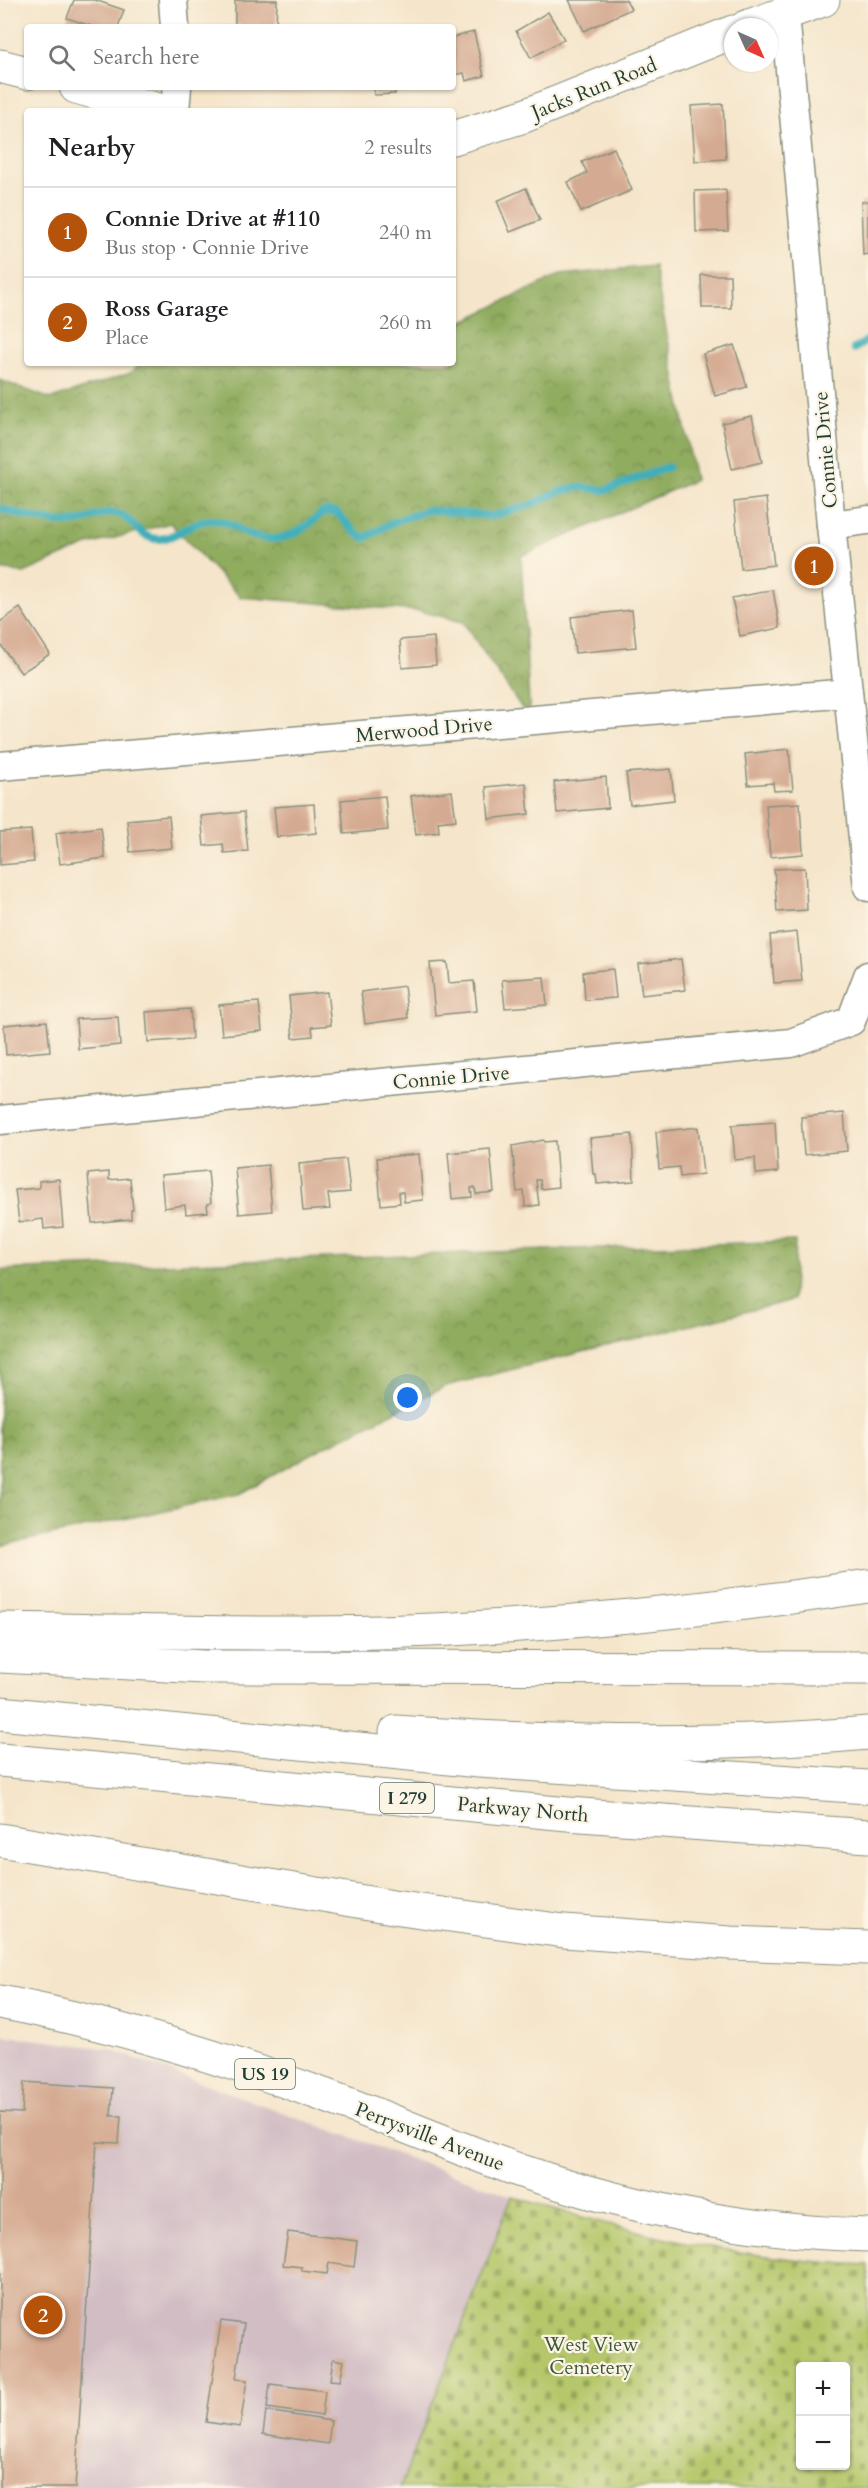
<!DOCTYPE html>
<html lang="en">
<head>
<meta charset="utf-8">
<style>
	body { margin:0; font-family:Cardo,serif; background:#f2f2f2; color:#202124 }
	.controls { position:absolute; right:18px; bottom:18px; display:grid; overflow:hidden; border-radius:6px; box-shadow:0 2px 4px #0004 }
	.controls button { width:54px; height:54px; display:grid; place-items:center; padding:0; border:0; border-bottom:2px solid #e0e0e0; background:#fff; color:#202124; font:30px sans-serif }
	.compass { position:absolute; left:724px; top:18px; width:54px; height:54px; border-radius:50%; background:#fff; box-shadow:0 2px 4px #0004; rotate:135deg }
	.you { position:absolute; left:408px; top:1398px; width:21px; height:21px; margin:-15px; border:4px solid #fff; border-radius:50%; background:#1a73e8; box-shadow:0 0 0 9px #1a73e833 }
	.badge { display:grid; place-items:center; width:39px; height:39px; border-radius:50%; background:#b45309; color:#fff; font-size:20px; font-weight:700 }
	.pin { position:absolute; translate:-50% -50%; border:3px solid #fff; box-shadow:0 2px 6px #0006 }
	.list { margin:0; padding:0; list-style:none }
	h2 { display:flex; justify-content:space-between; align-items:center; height:78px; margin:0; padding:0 24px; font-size:26px }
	h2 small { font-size:20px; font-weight:400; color:#757577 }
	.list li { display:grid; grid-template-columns:39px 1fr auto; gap:18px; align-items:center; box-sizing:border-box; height:90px; padding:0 24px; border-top:2px solid #e0e0e0 }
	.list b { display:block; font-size:22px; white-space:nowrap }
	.list p { margin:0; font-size:20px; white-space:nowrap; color:#757577 }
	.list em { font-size:20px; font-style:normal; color:#757577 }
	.icon { flex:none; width:33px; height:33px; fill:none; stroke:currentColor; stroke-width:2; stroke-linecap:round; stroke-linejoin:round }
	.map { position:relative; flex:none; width:868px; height:2488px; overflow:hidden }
	.search { position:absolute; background:#fff; box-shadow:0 2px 4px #0004; left:24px; top:24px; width:432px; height:66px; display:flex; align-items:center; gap:15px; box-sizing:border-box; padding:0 21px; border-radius:6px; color:#757577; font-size:22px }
	.panel { position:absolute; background:#fff; box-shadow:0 2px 4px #0004; left:24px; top:108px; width:432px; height:258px; border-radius:6px }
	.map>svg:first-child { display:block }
	.industrial { fill:#d2bdc5 }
	.forest { fill:url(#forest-crowns); stroke:#587449; stroke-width:1.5 }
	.cemetery { fill:url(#cemetery-stones); stroke:#6a824f; stroke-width:1.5; fill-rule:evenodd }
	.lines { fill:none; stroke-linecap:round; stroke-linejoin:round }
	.stream { stroke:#3fafba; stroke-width:8 }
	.building { fill:#d5aa92 }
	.street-casing { stroke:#8a917f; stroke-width:31 }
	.secondary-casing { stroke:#8a917f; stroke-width:35 }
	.primary-casing { stroke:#8a917f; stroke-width:35 }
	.highway-casing { stroke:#8a917f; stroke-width:35 }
	.street { stroke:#fff; stroke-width:28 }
	.secondary { stroke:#fff; stroke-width:33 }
	.primary { stroke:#fff; stroke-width:33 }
	.highway { stroke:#fff; stroke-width:33 }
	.labels { text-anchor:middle; stroke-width:4.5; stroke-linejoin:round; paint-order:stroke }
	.shield { fill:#fcf5e5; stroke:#617469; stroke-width:1.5 }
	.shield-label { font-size:18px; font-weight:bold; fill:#1f3d34 }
	.street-label { font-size:20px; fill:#1f3d34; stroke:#fcf5e5 }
	.park-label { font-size:20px; fill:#3d593f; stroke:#fcf5e5 }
</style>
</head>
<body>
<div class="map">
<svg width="868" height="2488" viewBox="0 0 868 2488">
	<defs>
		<pattern id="forest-crowns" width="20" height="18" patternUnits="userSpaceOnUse" patternTransform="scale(1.5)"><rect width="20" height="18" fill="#90ac5e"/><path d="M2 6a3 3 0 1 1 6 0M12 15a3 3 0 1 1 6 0" fill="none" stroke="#758d4e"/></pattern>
		<pattern id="cemetery-stones" width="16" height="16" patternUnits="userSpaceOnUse" patternTransform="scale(1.5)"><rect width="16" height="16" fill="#b5c76a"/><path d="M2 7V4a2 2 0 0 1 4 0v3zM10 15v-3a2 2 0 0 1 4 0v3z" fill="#93a358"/></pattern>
	</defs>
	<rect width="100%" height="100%" fill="#fcf5e5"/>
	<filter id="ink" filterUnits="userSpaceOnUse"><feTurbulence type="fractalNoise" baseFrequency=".0167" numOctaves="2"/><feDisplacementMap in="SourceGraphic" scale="12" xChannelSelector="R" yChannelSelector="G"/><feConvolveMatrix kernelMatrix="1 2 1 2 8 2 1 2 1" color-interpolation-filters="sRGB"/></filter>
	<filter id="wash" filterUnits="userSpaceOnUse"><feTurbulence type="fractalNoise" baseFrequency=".008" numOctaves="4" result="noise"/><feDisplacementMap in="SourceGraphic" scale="24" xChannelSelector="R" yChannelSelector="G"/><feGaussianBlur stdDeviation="1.35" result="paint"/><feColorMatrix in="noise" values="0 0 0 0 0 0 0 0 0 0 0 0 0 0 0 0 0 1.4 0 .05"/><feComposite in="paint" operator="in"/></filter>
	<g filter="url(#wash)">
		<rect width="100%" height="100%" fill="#f5e5ca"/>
		<polygon class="industrial" points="0,2035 109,2049 512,2196 400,2488 0,2488"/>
		<g class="forest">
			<polygon points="654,266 695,480 521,556 530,720 463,622 419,611 240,597 170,523 85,546 24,573 0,569 0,380 51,399 128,374 143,363 453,363 453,326 560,275"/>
			<polygon points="795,1241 793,1300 446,1386 322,1448 239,1494 0,1546 0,1270"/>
		</g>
		<path class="cemetery" d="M512,2196C629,2233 745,2260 868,2265V2488H400ZM800,2366H846V2466H800Z"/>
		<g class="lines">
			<g class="stream">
				<polyline points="854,349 868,340"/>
				<path d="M0,509C25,515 51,525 77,522C88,520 101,512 113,513C131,513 138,540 159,539C177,538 193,520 211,520C228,519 238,531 253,536C283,545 303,531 323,512H336L356,533L365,538L393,522L428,510L492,516L531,505L561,491L578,487L606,490L668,467"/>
			</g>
		</g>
		<g id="blocks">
			<g class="building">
				<polygon points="74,0 95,0 124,10 118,27 94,27 67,18"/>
				<polygon points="235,0 277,0 276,26 235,25"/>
				<polygon points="569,0 626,0 631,9 584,31"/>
				<polygon points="548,12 564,39 531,58 516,31"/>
				<polygon points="474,32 484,76 466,81 464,73 453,75 453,37"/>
				<polygon points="374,87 395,87 395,94 374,95"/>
				<polygon points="723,104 726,159 695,161 691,106"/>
				<polygon points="614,148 632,190 581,212 568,182 587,173 582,162"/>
				<polygon points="526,188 540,220 510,232 497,201"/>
				<polygon points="726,190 728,231 696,232 695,191"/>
				<polygon points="868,201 868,254 863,255 861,202"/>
				<polygon points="701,275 730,275 731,308 702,308"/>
				<polygon points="734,345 747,387 715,396 703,354"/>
				<polygon points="752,416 762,462 732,469 722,423"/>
				<polygon points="766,498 774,565 741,569 734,502"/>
				<polygon points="773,590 780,628 740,636 732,598"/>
				<polygon points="20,608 50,654 21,673 0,644 0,622"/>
				<polygon points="632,610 636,647 575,653 571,617"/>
				<polygon points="434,637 436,665 402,668 400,640"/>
				<polygon points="789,749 793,790 774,791 773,783 748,785 745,754"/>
				<polygon points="671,769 674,800 630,805 626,773"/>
				<polygon points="606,777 608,808 557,813 554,782"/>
				<polygon points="526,783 529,814 489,819 486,787"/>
				<polygon points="452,791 456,820 438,822 439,832 416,835 411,796"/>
				<polygon points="385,796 388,830 344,834 341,800"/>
				<polygon points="800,803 803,854 770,857 766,805"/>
				<polygon points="314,804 316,833 277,837 274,807"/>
				<polygon points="244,812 248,851 224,853 223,844 204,846 201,816"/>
				<polygon points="169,816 172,848 130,852 127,820"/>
				<polygon points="101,827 105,858 60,864 56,833"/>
				<polygon points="31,830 34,862 0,865 0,832"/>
				<polygon points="805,868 807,910 777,912 774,869"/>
				<polygon points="797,932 802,981 774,983 770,935"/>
				<polygon points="681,959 685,990 642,995 638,964"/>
				<polygon points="447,962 449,983 474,981 477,1011 435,1015 430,963"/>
				<polygon points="613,969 616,998 585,1000 583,972"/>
				<polygon points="544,977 547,1005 505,1008 502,980"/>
				<polygon points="404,986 408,1018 365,1024 361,992"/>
				<polygon points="327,992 331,1025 312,1027 313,1036 293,1038 289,996"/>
				<polygon points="259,1002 262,1031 222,1035 219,1005"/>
				<polygon points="190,1009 192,1039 148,1042 146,1012"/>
				<polygon points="118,1017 120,1045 78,1049 76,1019"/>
				<polygon points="47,1021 50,1051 6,1055 4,1025"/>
				<polygon points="844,1113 847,1151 804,1155 801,1117"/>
				<polygon points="775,1122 778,1172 756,1174 755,1158 735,1160 732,1125"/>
				<polygon points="698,1127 703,1174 680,1177 679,1167 659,1169 656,1132"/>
				<polygon points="632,1134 634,1181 597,1184 596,1174 593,1174 590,1138"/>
				<polygon points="543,1140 544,1142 555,1141 558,1187 541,1189 540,1180 536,1180 539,1205 525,1207 524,1191 517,1192 512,1146"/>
				<polygon points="490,1149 494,1192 476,1194 475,1187 471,1188 472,1197 452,1199 448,1153"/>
				<polygon points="419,1154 423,1200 404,1202 403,1192 399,1192 400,1203 381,1205 377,1158"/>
				<polygon points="346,1159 350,1192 328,1194 330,1209 303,1211 299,1164"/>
				<polygon points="268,1165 272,1211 239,1214 235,1168"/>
				<polygon points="208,1171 211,1203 207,1204 208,1212 186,1214 185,1205 164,1208 161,1175"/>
				<polygon points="109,1172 109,1180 130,1178 133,1210 131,1210 131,1219 92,1223 88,1174"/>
				<polygon points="59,1179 63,1227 44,1229 43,1219 19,1222 15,1190 39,1188 39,1181"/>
				<polygon points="24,2082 113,2088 111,2116 121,2116 119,2143 97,2142 75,2488 0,2488 0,2112 22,2113"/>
				<polygon points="288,2232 357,2241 354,2267 329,2263 327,2274 302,2271 302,2267 283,2265"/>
				<polygon points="221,2321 244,2324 236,2379 247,2380 240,2427 206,2422"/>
				<polygon points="333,2359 344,2361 340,2381 330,2380"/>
				<polygon points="270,2384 325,2391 322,2416 267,2408"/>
				<polygon points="266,2411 331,2421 328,2444 263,2434"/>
			</g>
		</g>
	</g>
	<g filter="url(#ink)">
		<use href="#blocks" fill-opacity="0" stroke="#8a917f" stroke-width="1.5"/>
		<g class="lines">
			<defs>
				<g id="street">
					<polyline points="173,0 175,27"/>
					<polyline points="785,14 831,525 868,887"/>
					<polyline points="175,111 177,87"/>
					<polyline points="831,525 868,520"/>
					<polyline points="0,766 848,693"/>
					<polyline points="0,1120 791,1043 851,1021 868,976"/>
				</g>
				<g id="secondary">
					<polyline points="746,27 823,0"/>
					<polyline points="0,66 27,73"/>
					<polyline points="76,87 162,111"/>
					<polyline points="453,138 524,116 733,32"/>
				</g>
				<path id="primary" d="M0,2002C109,2023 214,2055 318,2093C386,2117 453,2147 521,2171C633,2209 750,2232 868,2235"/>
				<g id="highway">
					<path d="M0,1629C127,1631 254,1635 381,1632C544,1627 707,1611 868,1586"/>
					<polyline points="0,1656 204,1667 868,1668"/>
					<polyline points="0,1713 479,1761 868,1787"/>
					<path d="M396,1732C553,1743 711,1747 868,1733"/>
					<polyline points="0,1760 568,1814 868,1836"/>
					<polyline points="0,1840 393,1907 564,1931 730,1943 868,1948"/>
				</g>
			</defs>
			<use href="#street" class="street-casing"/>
			<use href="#secondary" class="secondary-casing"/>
			<use href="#primary" class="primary-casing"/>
			<use href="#highway" class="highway-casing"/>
			<use href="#street" class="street"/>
			<use href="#secondary" class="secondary"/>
			<use href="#primary" class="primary"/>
			<use href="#highway" class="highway"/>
		</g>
	</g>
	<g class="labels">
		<g class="shield">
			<rect x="380" y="1783" width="54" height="30" rx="4.5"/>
			<rect x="235" y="2059" width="60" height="30" rx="4.5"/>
		</g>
		<g class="shield-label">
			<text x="407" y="1804">I 279</text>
			<text x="265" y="2080">US 19</text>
		</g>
		<g class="street-label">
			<text transform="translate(594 88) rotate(-22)" y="7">Jacks Run Road</text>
			<text transform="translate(825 450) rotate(-95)" y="7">Connie Drive</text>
			<text transform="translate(424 729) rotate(-5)" y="7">Merwood Drive</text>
			<text transform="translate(451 1077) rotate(-5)" y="7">Connie Drive</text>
			<text transform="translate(523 1809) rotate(5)" y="7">Parkway North</text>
			<text transform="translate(430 2136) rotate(21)" y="7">Perrysville Avenue</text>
		</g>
		<g class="park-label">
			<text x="591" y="2351">West View<tspan x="591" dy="23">Cemetery</tspan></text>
		</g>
	</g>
</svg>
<div class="controls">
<button>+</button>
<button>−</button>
</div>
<svg class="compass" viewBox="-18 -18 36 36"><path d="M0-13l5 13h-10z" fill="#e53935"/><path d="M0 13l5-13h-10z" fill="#757577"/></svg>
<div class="you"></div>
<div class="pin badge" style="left:814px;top:566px">1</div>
<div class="pin badge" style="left:43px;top:2315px">2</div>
<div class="search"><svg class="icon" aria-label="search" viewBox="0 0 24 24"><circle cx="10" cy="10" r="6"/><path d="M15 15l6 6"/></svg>Search here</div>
<section class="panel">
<h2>Nearby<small>2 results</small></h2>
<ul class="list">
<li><span class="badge">1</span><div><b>Connie Drive at #110</b><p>Bus stop · Connie Drive</p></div><em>240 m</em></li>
<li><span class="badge">2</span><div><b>Ross Garage</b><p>Place</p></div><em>260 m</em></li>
</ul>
</section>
</div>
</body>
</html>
